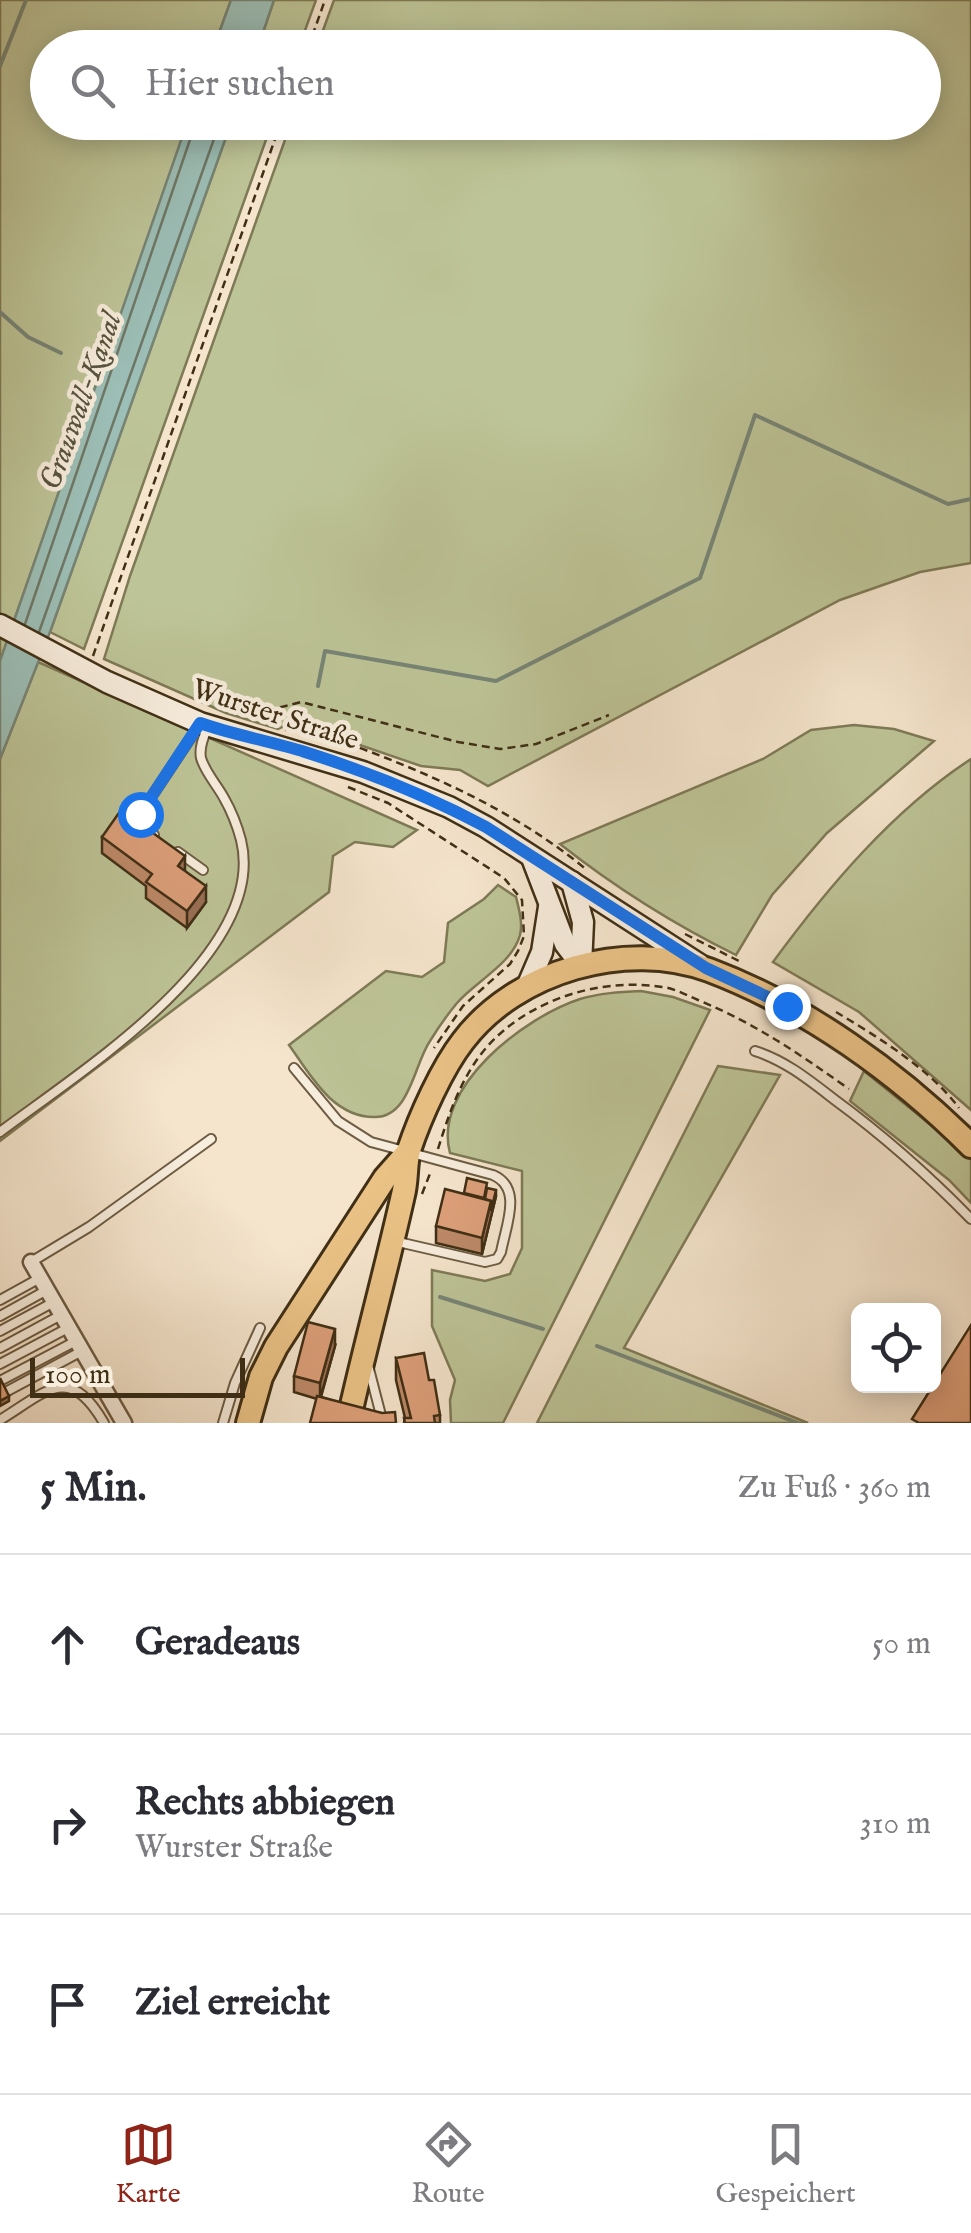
<!DOCTYPE html>
<html lang="de">
<head>
<meta charset="utf-8">
<style>
	body { margin:0; font-family:"IM FELL English",serif; background:#f2f2f3; color:#2b2b33 }
	.controls { position:absolute; right:30px; bottom:30px; display:grid; overflow:hidden; border-radius:15px; box-shadow:0 5px 25px #0003 }
	.controls button { width:90px; height:90px; display:grid; place-items:center; padding:0; border:0; border-bottom:2px solid #e1e1e2; background:#fff; color:#2b2b33; font:50px sans-serif }
	.scale { position:absolute; left:30px; bottom:25px; width:215px; box-sizing:border-box; padding-left:10px; border:5px solid #402f15; border-top:0; font-size:28px; line-height:35px; white-space:nowrap; color:#402f15; -webkit-text-stroke:8px #f8eede; paint-order:stroke }
	.stop { position:absolute; width:30px; height:30px; margin:-22px; border:8px solid #1a73e8; border-radius:50%; background:#fff }
	.stop.end { background:#1a73e8; border-color:#fff; box-shadow:0 2px 10px #0008 }
	.list { margin:0; padding:0; list-style:none }
	h2 { display:flex; justify-content:space-between; align-items:center; height:130px; margin:0; padding:0 40px; font-size:42px }
	h2 small { font-size:32px; font-weight:400; color:#7c7c81 }
	.list li { display:grid; grid-template-columns:65px 1fr auto; gap:30px; align-items:center; box-sizing:border-box; height:180px; padding:0 40px; border-top:2px solid #e1e1e2 }
	.list b { display:block; font-size:38px; white-space:nowrap }
	.list p { margin:0; font-size:32px; white-space:nowrap; color:#7c7c81 }
	.list em { font-size:32px; font-style:normal; color:#7c7c81 }
	.icon { flex:none; width:55px; height:55px; fill:none; stroke:currentColor; stroke-width:2; stroke-linecap:round; stroke-linejoin:round }
	.map { position:relative; flex:none; width:971px; height:1423px; overflow:hidden }
	.search { position:absolute; background:#fff; box-shadow:0 5px 25px #0003; left:30px; right:30px; top:30px; height:110px; display:flex; align-items:center; gap:25px; box-sizing:border-box; padding:0 35px; border-radius:55px; color:#7c7c81; font-size:38px }
	.sheet { height:670px; background:#fff }
	nav { display:flex; justify-content:space-around; align-items:center; box-sizing:border-box; height:140px; border-top:2px solid #e1e1e2; background:#fff; font-size:28px; color:#7c7c81 }
	nav a { display:grid; justify-items:center; gap:5px }
	nav .on { color:#8f2418 }
	.map>svg:first-child { display:block }
	.green { fill:#bdc497; stroke:#7e7a56; stroke-width:2.5 }
	.water { fill:#9cbfb7; stroke:#778576; stroke-width:2.5 }
	.lines { fill:none; stroke-linecap:round; stroke-linejoin:round }
	.shore { stroke:#6e7766; stroke-width:2.5 }
	.stream { stroke:#778576; stroke-width:4 }
	.lane-casing { stroke:#6d5c43; stroke-width:12 }
	.street-casing { stroke:#6d5c43; stroke-width:19 }
	.secondary-casing { stroke:#402f15; stroke-width:25 }
	.primary-casing { stroke:#402f15; stroke-width:28 }
	.path { stroke:#402f15; stroke-width:2.5; stroke-dasharray:8 5; stroke-linecap:butt }
	.lane { stroke:#f8eede; stroke-width:8 }
	.street { stroke:#f8eede; stroke-width:14 }
	.secondary { stroke:#f8eede; stroke-width:20 }
	.primary { stroke:#eac286; stroke-width:22 }
	.wall { fill:#bd8968; stroke:#402f15; stroke-width:2.5 }
	.shaded-wall { fill:#9a6f55; stroke:#402f15; stroke-width:2.5 }
	.building { fill:#dc9f79; stroke:#402f15; stroke-width:2.5 }
	.route { stroke:#1a73e8; stroke-width:12 }
	.labels { text-anchor:middle; stroke-width:9; stroke-linejoin:round; paint-order:stroke }
	.street-label { font-size:28px; fill:#402f15; stroke:#f8eede }
	.water-label { font-size:30px; font-style:italic; fill:#57533e; stroke:#f8eede }
</style>
</head>
<body>
<div class="map">
<svg width="971" height="1423" viewBox="0 0 971 1423">
	<rect width="100%" height="100%" fill="#f5e5cd"/>
	<filter id="stains"><feTurbulence type="fractalNoise" baseFrequency=".002" numOctaves="4"/><feColorMatrix values="0 0 0 0 .2 0 0 0 0 .09 0 0 0 0 .02 0 0 0 .5 -.17"/></filter>
	<radialGradient id="worn" r=".72"><stop offset=".6" stop-color="#630" stop-opacity="0"/><stop offset="1" stop-color="#630" stop-opacity=".3"/></radialGradient>
	<g class="green">
		<polygon points="0,0 231,0 214,47 48,48 48,122 188,123 0,661"/>
		<polygon points="274,0 316,0 299,47 258,47"/>
		<polygon points="334,0 971,0 971,563 920,572 840,600 488,786 460,770 421,766 293,722 278,729 226,713 104,659 130,576 291,123 924,122 924,48 317,47"/>
		<polygon points="231,123 272,123 84,649 50,632"/>
		<polygon points="38,662 417,830 393,847 355,842 333,856 329,892 0,1141 0,759"/>
		<path d="M854,725L894,729L934,741L827,833L772,895L736,955C673,924 616,888 560,844L763,759L811,730Z"/>
		<path d="M971,759V1110L859,1012L773,962C828,887 893,810 971,759Z"/>
		<path d="M498,885L516,897C519,909 523,923 520,935C512,964 476,981 457,1003C447,1015 438,1028 430,1041C414,1064 410,1118 374,1117C332,1117 310,1074 289,1045L386,971L422,977L444,962L448,923L484,899Z"/>
		<path d="M641,991L673,997L710,1010L503,1423H451L450,1400L455,1380L432,1326V1270L485,1281L510,1274L522,1248V1171L450,1153C432,1087 525,1017 580,999C600,993 620,992 641,991Z"/>
		<polygon points="718,1066 780,1075 624,1348 808,1423 537,1423"/>
		<polygon points="864,1071 932,1126 942,1130 971,1159 971,1203 949,1180 850,1101"/>
	</g>
	<g class="water">
		<polygon points="231,0 274,0 258,47 214,47"/>
		<polygon points="187,123 231,123 50,632 0,759 0,661"/>
	</g>
	<g class="lines">
		<g class="shore">
			<polyline points="25,624 196,122"/>
			<polyline points="39,632 220,122"/>
		</g>
		<g class="stream">
			<polyline points="0,66 26,0"/>
			<polyline points="0,312 28,337 61,353"/>
			<polyline points="318,686 325,651 496,681 700,578 755,415 948,504 971,499"/>
			<polyline points="440,1297 543,1329"/>
			<polyline points="597,1346 798,1423"/>
		</g>
		<defs>
			<g id="lane">
				<polyline points="154,835 147,830 140,814 198,727"/>
				<polyline points="178,852 203,870"/>
				<path d="M755,1051C786,1061 809,1080 835,1100C884,1136 928,1175 971,1219"/>
				<path d="M294,1068L338,1121L371,1142L493,1175C523,1188 506,1225 501,1252L497,1259L485,1262L394,1241"/>
				<path d="M0,1132C78,1073 269,954 241,840C237,825 232,812 224,798C217,785 205,772 201,758C199,748 203,738 207,729"/>
				<polyline points="31,1262 89,1227 211,1139"/>
				<polyline points="0,1300 40,1278"/>
				<polyline points="0,1316 47,1290"/>
				<polyline points="0,1331 54,1302"/>
				<polyline points="0,1348 61,1315"/>
				<polyline points="0,1364 68,1328"/>
				<polyline points="369,1369 383,1423"/>
				<polyline points="0,1381 76,1341"/>
				<polyline points="0,1395 82,1351"/>
				<path d="M0,1420C46,1392 69,1362 104,1423"/>
				<polyline points="223,1423 235,1383 260,1328"/>
			</g>
			<polyline id="street" points="31,1262 124,1423"/>
			<g id="secondary">
				<polyline points="0,625 107,682 200,723 363,772 449,807 486,827 700,965"/>
				<polyline points="532,858 565,944 581,965"/>
				<polyline points="572,882 583,922 581,965"/>
				<polyline points="527,987 542,952 549,907"/>
			</g>
			<g id="primary">
				<polyline points="248,1423 261,1377 276,1347 385,1178 408,1152"/>
				<path d="M348,1423C365,1346 386,1271 403,1195C407,1180 405,1164 409,1150C420,1117 442,1068 463,1041C516,971 626,939 709,970C807,1007 898,1073 971,1146"/>
			</g>
		</defs>
		<use href="#lane" class="lane-casing"/>
		<use href="#street" class="street-casing"/>
		<use href="#secondary" class="secondary-casing"/>
		<use href="#primary" class="primary-casing"/>
		<g class="path">
			<polyline points="308,48 325,0"/>
			<polyline points="93,656 281,122"/>
			<polyline points="242,717 301,702 458,742 500,749 536,744 609,715"/>
			<path d="M285,730C305,725 333,738 352,745C436,776 518,813 587,870"/>
			<polyline points="348,787 388,803 504,878 522,900 524,936 518,951 510,964 463,1006 434,1048"/>
			<polyline points="685,934 741,962"/>
			<path d="M836,1012C878,1037 930,1069 959,1108"/>
			<path d="M438,1149C447,1120 457,1090 474,1064C512,1005 594,976 662,987C674,988 686,995 698,1000C756,1024 798,1053 849,1089"/>
			<polyline points="422,1194 431,1171"/>
		</g>
		<use href="#lane" class="lane"/>
		<use href="#street" class="street"/>
		<use href="#secondary" class="secondary"/>
		<use href="#primary" class="primary"/>
	</g>
	<g class="wall">
		<polygon points="102,837 185,871 206,902 187,928 146,898 146,886 102,853"/>
		<polygon points="487,1188 496,1196 482,1254 436,1243 436,1226 464,1194"/>
		<polygon points="335,1346 321,1397 396,1423 294,1392 294,1376"/>
		<polygon points="396,1358 429,1380 440,1415 440,1423 404,1423 405,1418 396,1380"/>
	</g>
	<g class="shaded-wall">
		<polygon points="185,856 185,873 178,866"/>
		<polygon points="206,886 206,902 187,928 187,911"/>
		<polygon points="496,1190 496,1196 482,1254 482,1238 491,1201"/>
		<polygon points="335,1329 335,1346 320,1399 320,1383"/>
		<polygon points="9,1396 9,1401 0,1406 0,1401"/>
	</g>
	<g class="building">
		<polygon points="121,810 185,856 178,866 206,886 187,911 146,882 152,874 102,837"/>
		<polygon points="467,1178 487,1183 484,1198 464,1193"/>
		<polygon points="487,1188 496,1190 491,1211 491,1201 485,1199"/>
		<polygon points="445,1189 491,1201 482,1238 436,1226"/>
		<polygon points="308,1322 335,1329 320,1383 294,1376"/>
		<polygon points="971,1325 971,1423 919,1423 912,1419"/>
		<polygon points="424,1353 429,1380 434,1380 440,1415 434,1416 435,1423 405,1423 404,1418 411,1418 396,1358"/>
		<polygon points="0,1378 9,1396 0,1401"/>
		<polygon points="317,1396 382,1413 395,1412 396,1423 310,1423"/>
	</g>
	<g class="lines">
		<path class="route" d="M140,814L200,723C234,735 270,741 305,752C368,772 428,796 486,827L706,968L787,1006"/>
	</g>
	<g class="labels">
		<g class="street-label">
			<text transform="translate(276 713) rotate(18)" y="10">Wurster Straße</text>
		</g>
		<g class="water-label">
			<text transform="translate(80 401) rotate(-70)" y="10">Grauwall-Kanal</text>
		</g>
	</g>
	<rect width="100%" height="100%" filter="url(#stains)"/>
	<rect width="100%" height="100%" fill="url(#worn)"/>
</svg>
<div class="controls">
<button><svg class="icon" aria-label="locate" viewBox="0 0 24 24"><circle cx="12" cy="12" r="6"/><path d="M12 2v4M12 18v4M2 12h4M18 12h4"/></svg></button>
</div>
<div class="scale">100 m</div>
<div class="stop" style="left:140px;top:814px"></div>
<div class="stop end" style="left:787px;top:1006px"></div>
<div class="search"><svg class="icon" aria-label="search" viewBox="0 0 24 24"><circle cx="10" cy="10" r="6"/><path d="M15 15l6 6"/></svg>Hier suchen</div>
</div>
<section class="sheet">
<h2>5 Min.<small>Zu Fuß · 360 m</small></h2>
<ul class="list">
<li><svg class="icon" aria-label="ahead" viewBox="0 0 24 24"><path d="M12 20V5M6 11l6-6 6 6"/></svg><div><b>Geradeaus</b></div><em>50 m</em></li>
<li><svg class="icon" aria-label="right" viewBox="0 0 24 24"><path d="M7 20v-9h11M14 6l5 5-5 5"/></svg><div><b>Rechts abbiegen</b><p>Wurster Straße</p></div><em>310 m</em></li>
<li><svg class="icon" aria-label="arrive" viewBox="0 0 24 24"><path d="M6 21V4h12l-3 4 3 4H6"/></svg><div><b>Ziel erreicht</b></div></li>
</ul>
</section>
<nav>
<a class="on"><svg class="icon" aria-label="map" viewBox="0 0 24 24"><path d="M3 6l6-2 6 2 6-2v14l-6 2-6-2-6 2zM9 4v14M15 6v14"/></svg>Karte</a>
<a><svg class="icon" aria-label="directions" viewBox="0 0 24 24"><path d="M12 3l9 9-9 9-9-9zM9 14v-3h6M13 9l2 2-2 2"/></svg>Route</a>
<a><svg class="icon" aria-label="saved" viewBox="0 0 24 24"><path d="M7 4h10v16l-5-4-5 4z"/></svg>Gespeichert</a>
</nav>
</body>
</html>
